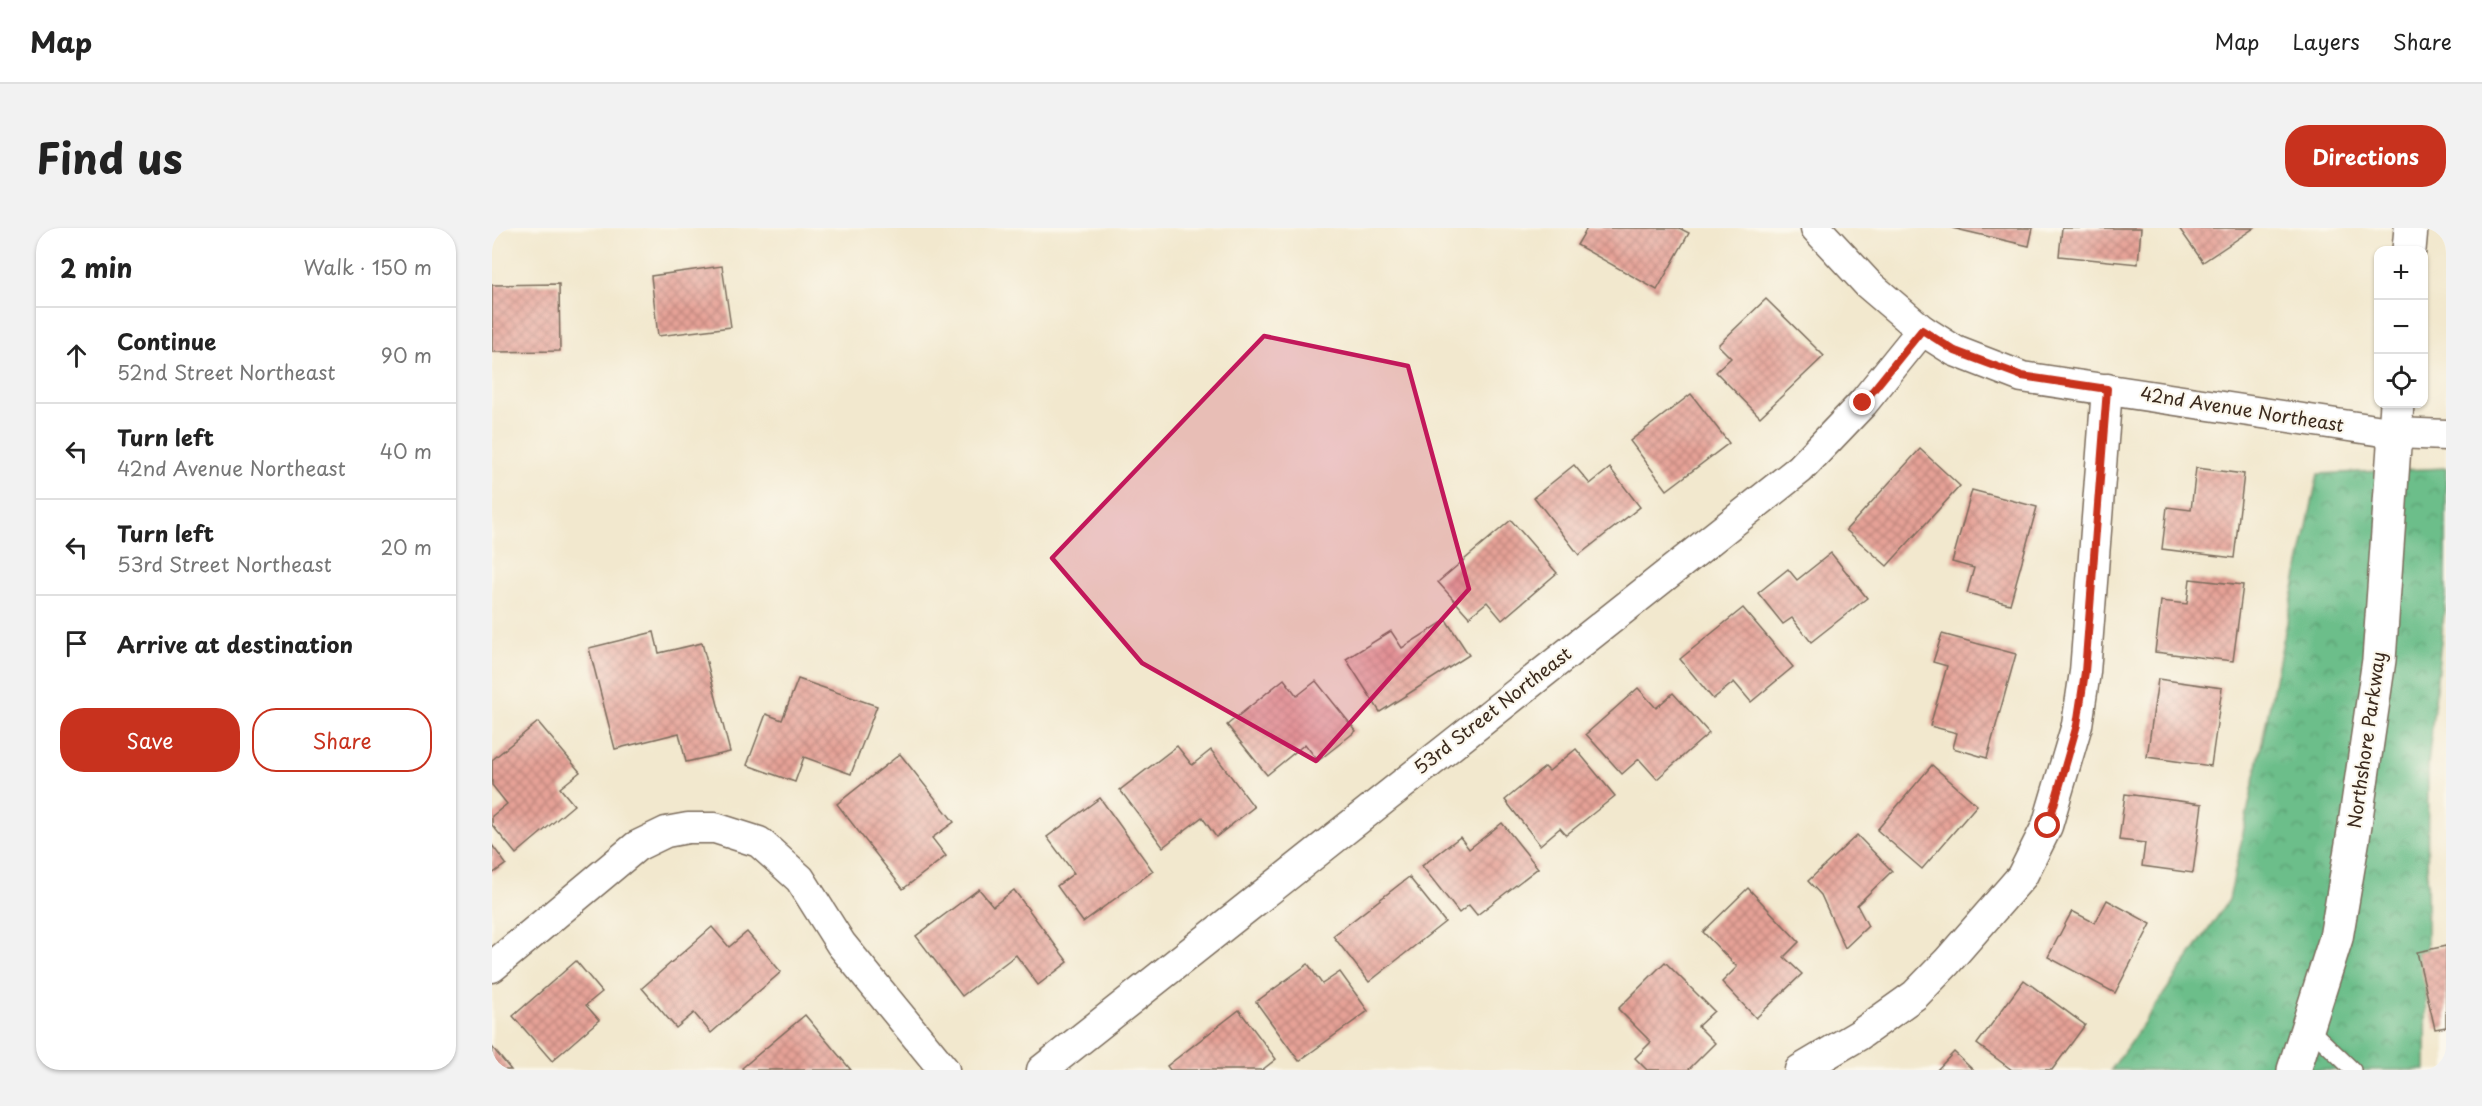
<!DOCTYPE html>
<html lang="en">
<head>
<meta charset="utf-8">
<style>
	body { margin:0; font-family:"Playpen Sans",sans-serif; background:#f2f2f2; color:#222 }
	.controls { position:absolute; right:18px; top:18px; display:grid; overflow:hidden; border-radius:12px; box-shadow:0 2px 4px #0004 }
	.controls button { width:54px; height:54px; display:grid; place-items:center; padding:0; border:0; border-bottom:2px solid #e0e0e0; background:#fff; color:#222; font:30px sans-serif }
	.stop { position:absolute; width:18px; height:18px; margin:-14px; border:4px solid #c8321e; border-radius:50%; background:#fff }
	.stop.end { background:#c8321e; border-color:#fff; box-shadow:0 2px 6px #0008 }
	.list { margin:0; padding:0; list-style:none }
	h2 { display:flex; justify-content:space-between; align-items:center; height:78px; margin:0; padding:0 24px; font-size:26px }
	h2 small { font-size:20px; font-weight:400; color:#767676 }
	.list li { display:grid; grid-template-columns:39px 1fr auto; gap:18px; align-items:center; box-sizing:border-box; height:96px; padding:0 24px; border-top:2px solid #e0e0e0 }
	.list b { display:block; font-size:22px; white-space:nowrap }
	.list p { margin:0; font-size:20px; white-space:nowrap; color:#767676 }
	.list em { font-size:20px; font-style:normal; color:#767676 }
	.actions { display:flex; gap:12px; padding:18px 24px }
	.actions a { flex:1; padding:14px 0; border:2px solid #c8321e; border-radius:24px; text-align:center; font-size:21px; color:#c8321e }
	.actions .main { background:#c8321e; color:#fff }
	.icon { flex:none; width:33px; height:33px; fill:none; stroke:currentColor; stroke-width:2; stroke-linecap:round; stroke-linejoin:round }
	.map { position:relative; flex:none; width:1954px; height:842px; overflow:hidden; border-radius:24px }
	header { display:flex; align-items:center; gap:36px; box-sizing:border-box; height:84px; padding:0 30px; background:#fff; border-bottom:2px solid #e0e0e0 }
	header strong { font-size:28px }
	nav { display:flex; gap:33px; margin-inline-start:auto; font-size:21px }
	.intro { display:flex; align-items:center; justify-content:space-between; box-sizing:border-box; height:144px; padding:0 36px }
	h1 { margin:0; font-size:42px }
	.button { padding:15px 27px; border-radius:24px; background:#c8321e; color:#fff; font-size:21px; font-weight:700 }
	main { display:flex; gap:36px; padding:0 36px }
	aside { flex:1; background:#fff; border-radius:24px; box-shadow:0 2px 4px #0004 }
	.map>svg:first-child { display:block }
	.forest { fill:url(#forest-crowns); stroke:#547454; stroke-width:1.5 }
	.building { fill:url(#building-cross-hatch) }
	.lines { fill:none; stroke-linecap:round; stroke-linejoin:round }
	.service-casing { stroke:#7b6c5c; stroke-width:18 }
	.minor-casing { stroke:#7b6c5c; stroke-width:33 }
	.tertiary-casing { stroke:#7b6c5c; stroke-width:36 }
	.service { stroke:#fff; stroke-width:15 }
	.minor { stroke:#fff; stroke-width:30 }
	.tertiary { stroke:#fff; stroke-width:33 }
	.route { stroke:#c8321e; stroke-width:8 }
	.marked { fill:#c2185b; fill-opacity:0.2; stroke:#c2185b; stroke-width:4.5; stroke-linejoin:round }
	.labels { text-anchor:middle; stroke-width:4.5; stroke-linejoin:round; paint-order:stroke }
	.street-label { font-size:18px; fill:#3b2a1e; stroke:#fbf7ec }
</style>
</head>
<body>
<header>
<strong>Map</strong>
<nav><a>Map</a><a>Layers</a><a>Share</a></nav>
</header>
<div class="intro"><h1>Find us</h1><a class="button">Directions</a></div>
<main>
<aside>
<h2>2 min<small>Walk · 150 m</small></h2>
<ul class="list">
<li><svg class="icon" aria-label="ahead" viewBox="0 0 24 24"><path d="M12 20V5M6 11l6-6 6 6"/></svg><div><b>Continue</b><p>52nd Street Northeast</p></div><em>90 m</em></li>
<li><svg class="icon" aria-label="left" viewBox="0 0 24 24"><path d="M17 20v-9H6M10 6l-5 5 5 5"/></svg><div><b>Turn left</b><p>42nd Avenue Northeast</p></div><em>40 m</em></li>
<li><svg class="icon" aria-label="left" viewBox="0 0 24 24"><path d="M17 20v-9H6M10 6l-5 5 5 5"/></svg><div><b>Turn left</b><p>53rd Street Northeast</p></div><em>20 m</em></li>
<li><svg class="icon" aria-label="arrive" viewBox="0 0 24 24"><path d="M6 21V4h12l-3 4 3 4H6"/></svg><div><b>Arrive at destination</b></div></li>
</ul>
<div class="actions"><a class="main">Save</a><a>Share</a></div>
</aside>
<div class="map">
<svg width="1954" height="842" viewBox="0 0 1954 842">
	<defs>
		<pattern id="forest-crowns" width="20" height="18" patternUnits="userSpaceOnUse" patternTransform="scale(1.5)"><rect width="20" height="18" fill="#6cbe8a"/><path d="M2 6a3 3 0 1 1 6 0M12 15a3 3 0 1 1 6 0" fill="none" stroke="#5a9b70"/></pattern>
		<pattern id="building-cross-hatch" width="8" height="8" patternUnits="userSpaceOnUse" patternTransform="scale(1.5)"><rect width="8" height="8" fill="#e6a297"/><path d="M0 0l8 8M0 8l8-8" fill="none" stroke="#bc847b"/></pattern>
	</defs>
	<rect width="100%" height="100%" fill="#fbf7ec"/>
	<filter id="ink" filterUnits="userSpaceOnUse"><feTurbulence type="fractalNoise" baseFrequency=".0167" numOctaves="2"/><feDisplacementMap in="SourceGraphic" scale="12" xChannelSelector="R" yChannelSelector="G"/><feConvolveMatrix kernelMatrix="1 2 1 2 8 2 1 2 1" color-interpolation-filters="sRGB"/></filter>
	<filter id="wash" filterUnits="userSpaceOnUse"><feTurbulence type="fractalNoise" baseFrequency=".008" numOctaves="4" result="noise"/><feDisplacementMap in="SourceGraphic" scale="24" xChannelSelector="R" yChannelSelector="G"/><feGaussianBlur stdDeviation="1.35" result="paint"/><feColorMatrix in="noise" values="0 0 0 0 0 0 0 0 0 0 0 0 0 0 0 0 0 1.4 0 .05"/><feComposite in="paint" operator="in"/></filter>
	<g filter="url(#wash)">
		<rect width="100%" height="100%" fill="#f2e8ce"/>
		<polygon class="forest" points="1954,240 1954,366 1936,536 1934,842 1619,842 1737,672 1826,246"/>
		<g id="blocks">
			<g class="building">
				<polygon points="1095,0 1187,0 1197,5 1165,62 1085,17"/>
				<polygon points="1460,0 1541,0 1537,18"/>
				<polygon points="1570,0 1649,0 1646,36 1567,28"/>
				<polygon points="1687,0 1762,0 1711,34"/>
				<polygon points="230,38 239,99 166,108 159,48"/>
				<polygon points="67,56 68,123 0,124 0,57"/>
				<polygon points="1274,71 1332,128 1268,189 1224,144 1239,130 1226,117"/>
				<polygon points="1199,166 1237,215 1175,262 1138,213"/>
				<polygon points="1428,221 1468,258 1395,338 1354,302"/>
				<polygon points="1082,237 1098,256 1118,240 1148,279 1087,327 1042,269"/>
				<polygon points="1704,240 1752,246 1742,330 1670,321 1675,279 1699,282"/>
				<polygon points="1480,262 1545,279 1518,376 1475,365 1482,340 1460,334"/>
				<polygon points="1019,292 1065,345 1010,392 995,374 977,389 946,354"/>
				<polygon points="1339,325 1375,370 1319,414 1300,390 1291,396 1266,365 1296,341 1305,352"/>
				<polygon points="1698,351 1751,357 1741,433 1663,424 1669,373 1695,376"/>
				<polygon points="1251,380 1301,439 1259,474 1242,454 1221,471 1188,431"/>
				<polygon points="954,392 977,427 888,484 854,431 899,403 910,420"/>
				<polygon points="162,404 167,425 210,415 238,524 194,534 187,505 123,521 97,420"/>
				<polygon points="1450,406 1524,426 1495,530 1461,520 1465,505 1438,498 1455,438 1441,434"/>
				<polygon points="306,451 385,478 359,546 312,529 303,554 255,537 274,486 290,492"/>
				<polygon points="792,451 805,468 824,453 864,503 826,533 813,516 775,547 735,497"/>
				<polygon points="1666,451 1730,460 1719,538 1655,529"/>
				<polygon points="1146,460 1164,480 1181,465 1217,505 1165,551 1147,531 1130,546 1094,506"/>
				<polygon points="46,494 88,544 68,560 82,577 24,626 0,597 0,588 15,576 0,557 0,532"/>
				<polygon points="685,518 700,537 719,522 762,579 724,609 710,589 671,619 628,562"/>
				<polygon points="1084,521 1123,568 1074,607 1068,600 1048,617 1013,572 1053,539 1057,543"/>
				<polygon points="408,526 462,594 440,610 454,628 411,661 345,576"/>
				<polygon points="1440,537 1485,577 1430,641 1385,602"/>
				<polygon points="1633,566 1710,576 1701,645 1650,638 1653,615 1627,612"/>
				<polygon points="608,570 661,643 591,694 565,658 582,645 555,609"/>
				<polygon points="1010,595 1046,640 985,687 977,677 967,685 930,638 968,609 977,621"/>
				<polygon points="1365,607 1400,643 1365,677 1376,698 1353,720 1329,667 1316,653"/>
				<polygon points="0,617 14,636 0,646"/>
				<polygon points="917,649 953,694 877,754 841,708"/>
				<polygon points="1256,660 1307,714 1292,729 1310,746 1264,790 1230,754 1245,739 1211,704"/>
				<polygon points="487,661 501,678 522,662 576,734 546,757 524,727 470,768 424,708"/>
				<polygon points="1615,672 1659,696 1623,765 1556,729 1580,683 1603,695"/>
				<polygon points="220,699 237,719 255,704 289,744 219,805 202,785 184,800 150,760"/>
				<polygon points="1954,718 1954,799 1943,801 1925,724"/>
				<polygon points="84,733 110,764 94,777 107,792 60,833 21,788"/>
				<polygon points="1173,734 1222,783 1206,798 1223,815 1196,842 1155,842 1143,830 1159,814 1126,781"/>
				<polygon points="816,736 830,756 848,744 876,783 807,833 764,774"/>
				<polygon points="1532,752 1593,797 1560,842 1520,842 1485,816"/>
				<polygon points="747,782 784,831 770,842 678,842 675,838"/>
				<polygon points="313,787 359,842 252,842 250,840"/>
				<polygon points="0,819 19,842 0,842"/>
				<polygon points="1462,824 1481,842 1445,842"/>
			</g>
		</g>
	</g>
	<g filter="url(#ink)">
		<use href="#blocks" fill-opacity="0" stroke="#7b6c5c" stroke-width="1.5"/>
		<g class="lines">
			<defs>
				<polyline id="service" points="1815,798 1861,842"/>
				<g id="minor">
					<polyline points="1324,0 1376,56 1430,102 1463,123 1530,149 1904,205 1954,207"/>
					<polyline points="0,739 145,618 174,604 196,600 223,600 267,614 308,651 349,716 452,842"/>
					<polyline points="550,842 1308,241 1371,175 1430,102"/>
					<polyline points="1308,842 1367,807 1423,767 1455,734 1530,648 1555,598 1585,497 1593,444 1615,161"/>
				</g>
				<g id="tertiary">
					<polyline points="1917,22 1919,0"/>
					<polyline points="1802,842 1844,710 1861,610 1887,432 1905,176"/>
				</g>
			</defs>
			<use href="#service" class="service-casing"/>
			<use href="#minor" class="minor-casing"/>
			<use href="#tertiary" class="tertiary-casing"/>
			<use href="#service" class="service"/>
			<use href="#minor" class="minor"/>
			<use href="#tertiary" class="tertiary"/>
		</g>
	</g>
	<g class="lines" filter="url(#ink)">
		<polyline class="route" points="1371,175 1430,102 1463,123 1530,148 1615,161 1593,444 1585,497 1556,598"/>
	</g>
	<path class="marked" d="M772,108L916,138L977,361L824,533L650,435L560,330Z"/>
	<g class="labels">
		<g class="street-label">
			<text transform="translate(1750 182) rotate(9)" y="6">42nd Avenue Northeast</text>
			<text transform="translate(1001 483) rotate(-38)" y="6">53rd Street Northeast</text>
			<text transform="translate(1875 512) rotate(-82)" y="6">Northshore Parkway</text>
		</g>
	</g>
</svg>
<div class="controls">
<button>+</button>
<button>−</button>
<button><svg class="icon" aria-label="locate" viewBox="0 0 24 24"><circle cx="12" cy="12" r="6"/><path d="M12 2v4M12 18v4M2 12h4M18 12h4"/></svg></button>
</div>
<div class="stop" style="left:1556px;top:598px"></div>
<div class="stop end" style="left:1371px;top:175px"></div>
</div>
</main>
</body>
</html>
